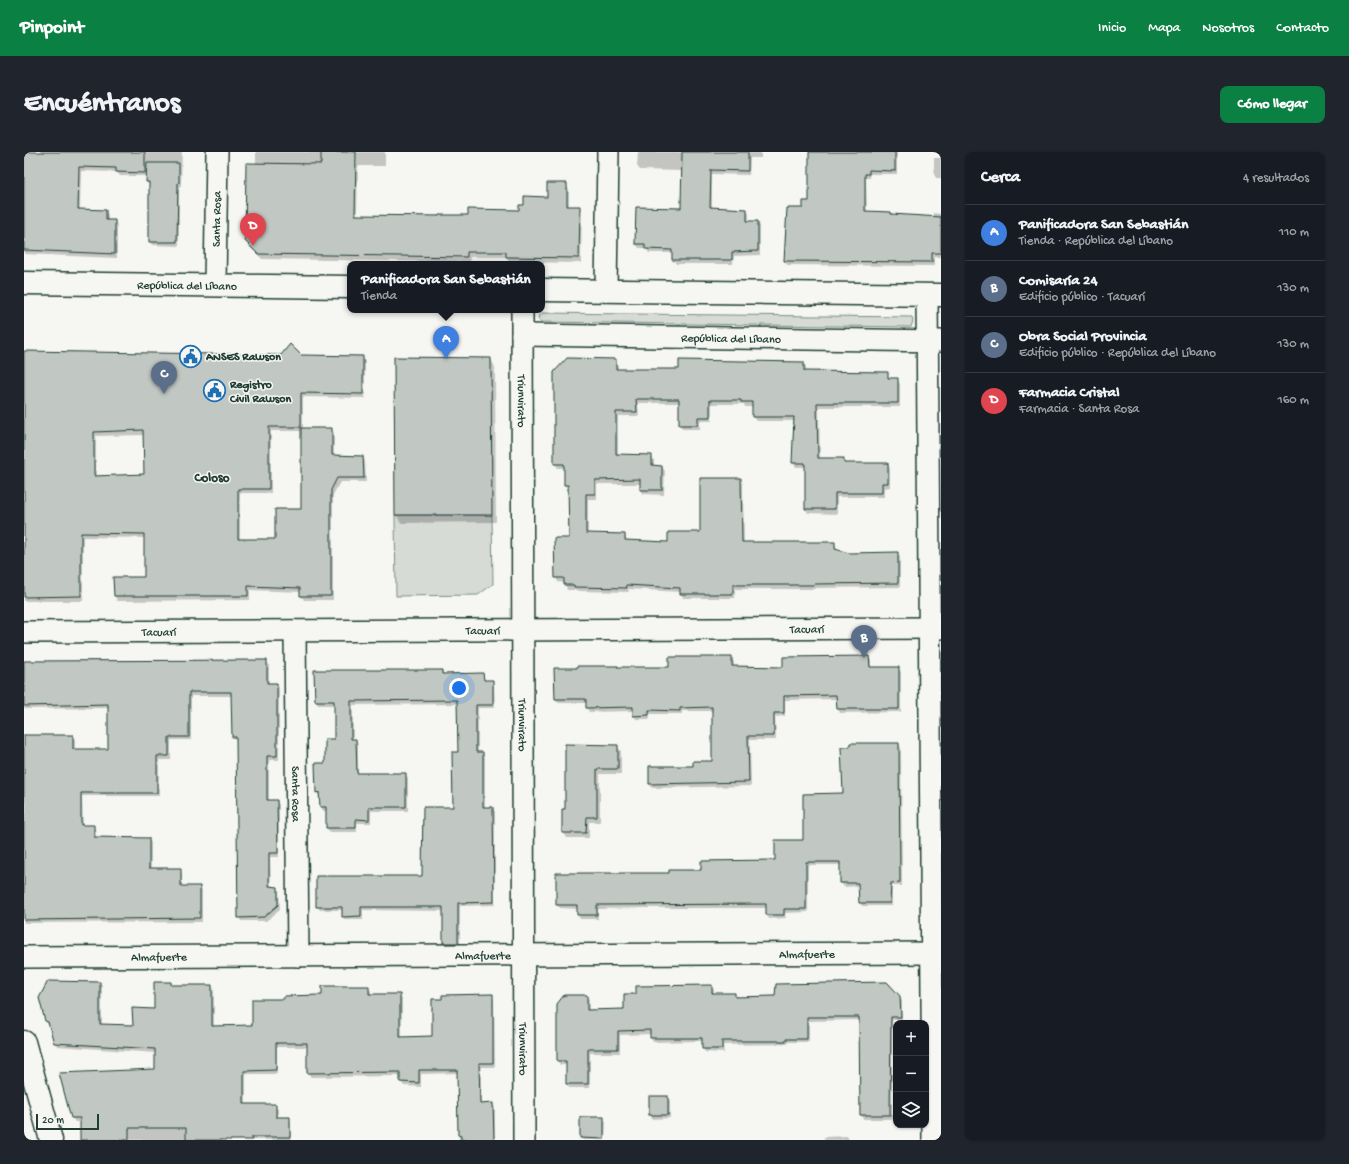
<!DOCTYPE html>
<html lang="es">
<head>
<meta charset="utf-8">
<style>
	body { margin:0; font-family:"Gochi Hand",sans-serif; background:#20242c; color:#f1f3f6 }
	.controls { position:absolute; right:12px; bottom:12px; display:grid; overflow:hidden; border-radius:8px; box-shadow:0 1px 3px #0004 }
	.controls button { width:36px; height:36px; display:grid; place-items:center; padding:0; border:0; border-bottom:1px solid #363941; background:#171b24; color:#f1f3f6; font:20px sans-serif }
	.scale { position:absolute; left:12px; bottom:10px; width:63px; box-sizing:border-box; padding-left:4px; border:2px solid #1f3d34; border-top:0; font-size:11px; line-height:14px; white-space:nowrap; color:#1f3d34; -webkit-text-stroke:3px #f6f6f2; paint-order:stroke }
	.you { position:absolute; left:435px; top:536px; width:14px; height:14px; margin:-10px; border:3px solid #fff; border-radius:50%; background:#1a73e8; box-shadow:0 0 0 6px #1a73e833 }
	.badge { display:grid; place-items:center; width:26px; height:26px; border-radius:50%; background:#0b8043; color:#fff; font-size:13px; font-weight:700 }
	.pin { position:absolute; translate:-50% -33px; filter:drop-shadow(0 1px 2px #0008) }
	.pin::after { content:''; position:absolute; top:21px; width:14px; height:12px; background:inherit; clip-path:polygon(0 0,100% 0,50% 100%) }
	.popup { position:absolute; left:323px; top:109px; width:198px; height:52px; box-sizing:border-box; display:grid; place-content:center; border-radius:8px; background:#171b24; filter:drop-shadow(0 1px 3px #0005); font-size:13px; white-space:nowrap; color:#9ea1a6 }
	.popup b { font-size:15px; color:#f1f3f6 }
	.popup::after { content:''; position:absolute; left:50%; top:100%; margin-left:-8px; border:8px solid transparent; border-top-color:#171b24 }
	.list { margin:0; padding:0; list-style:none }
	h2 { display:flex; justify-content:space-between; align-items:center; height:52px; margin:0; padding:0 16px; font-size:17px }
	h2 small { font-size:13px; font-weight:400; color:#9ea1a6 }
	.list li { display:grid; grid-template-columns:26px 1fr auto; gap:12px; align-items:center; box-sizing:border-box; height:56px; padding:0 16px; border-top:1px solid #363941 }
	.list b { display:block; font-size:15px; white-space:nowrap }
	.list p { margin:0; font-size:13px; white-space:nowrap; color:#9ea1a6 }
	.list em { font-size:13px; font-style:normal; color:#9ea1a6 }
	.icon { flex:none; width:22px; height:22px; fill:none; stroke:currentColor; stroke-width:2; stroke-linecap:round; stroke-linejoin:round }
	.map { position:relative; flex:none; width:917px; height:988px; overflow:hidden; border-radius:8px }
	header { display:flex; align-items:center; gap:24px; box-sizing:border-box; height:56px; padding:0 20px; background:#0b8043; color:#fff }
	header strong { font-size:19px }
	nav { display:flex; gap:22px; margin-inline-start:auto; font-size:14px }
	.intro { display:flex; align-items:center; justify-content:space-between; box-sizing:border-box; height:96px; padding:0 24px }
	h1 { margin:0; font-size:28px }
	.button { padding:10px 18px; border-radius:8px; background:#0b8043; color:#fff; font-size:14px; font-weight:700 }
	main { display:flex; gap:24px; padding:0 24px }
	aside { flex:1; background:#171b24; border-radius:8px; box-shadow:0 1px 3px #0004 }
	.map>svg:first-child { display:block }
	.green { fill:#d6dbd6; stroke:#7a8c85 }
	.shadow { fill:#0003; fill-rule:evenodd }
	.building { fill:#c1c8c3; stroke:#1f3d34; fill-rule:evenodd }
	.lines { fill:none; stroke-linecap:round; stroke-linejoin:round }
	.street-casing { stroke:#1f3d34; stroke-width:24 }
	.secondary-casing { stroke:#1f3d34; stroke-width:25 }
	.street { stroke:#f6f6f2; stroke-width:21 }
	.secondary { stroke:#f6f6f2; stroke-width:22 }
	.labels { text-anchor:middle; stroke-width:3; stroke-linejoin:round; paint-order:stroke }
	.street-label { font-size:12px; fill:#1f3d34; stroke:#f6f6f2 }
	.poi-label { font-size:12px; font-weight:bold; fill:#1f3d34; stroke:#f6f6f2; text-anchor:start }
	.neighbourhood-label { font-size:13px; font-weight:bold; fill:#1f3d34; stroke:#f6f6f2 }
</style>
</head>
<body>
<header>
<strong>Pinpoint</strong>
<nav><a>Inicio</a><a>Mapa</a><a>Nosotros</a><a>Contacto</a></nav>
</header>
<div class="intro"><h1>Encuéntranos</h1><a class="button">Cómo llegar</a></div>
<main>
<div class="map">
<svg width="917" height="988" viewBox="0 0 917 988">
	<rect width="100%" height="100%" fill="#f6f6f2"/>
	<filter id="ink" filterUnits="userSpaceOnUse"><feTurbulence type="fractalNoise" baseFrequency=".025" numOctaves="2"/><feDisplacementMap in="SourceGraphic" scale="8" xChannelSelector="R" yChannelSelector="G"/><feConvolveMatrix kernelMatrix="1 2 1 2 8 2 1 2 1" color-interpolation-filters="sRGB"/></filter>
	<g filter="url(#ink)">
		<g class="green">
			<polygon points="516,161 888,165 889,169 887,175 516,170 514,166"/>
			<polygon points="371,363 468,363 469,432 454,443 372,444"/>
		</g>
		<g class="shadow">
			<polygon points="0,0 158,0 157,34 155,34 155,94 128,93 126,89 126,34 123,30 123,24 96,24 93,20 57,19 56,58 81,59 84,63 84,69 91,69 93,74 93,106 0,102"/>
			<polygon points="232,0 361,0 361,14 334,14 333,64 416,65 445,64 496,59 501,54 524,46 542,32 545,38 545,55 555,55 558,60 557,111 485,110 483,105 446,105 445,110 238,107 225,94 222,88 232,12"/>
			<polygon points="614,0 737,0 737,6 726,6 725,23 688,22 688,57 723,58 725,62 725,70 734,70 736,74 736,103 710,104 709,112 652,112 649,107 649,101 625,101 622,96 615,96 612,92 658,57 659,19 616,18 613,14"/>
			<polygon points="786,0 873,0 873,22 846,22 846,26 842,26 843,60 867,61 868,63 910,66 909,61 917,62 917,105 910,105 910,114 763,113 761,109 780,57 786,50"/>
			<polygon points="910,6 917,6 917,26 912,26 910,22"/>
			<path d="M0,200L338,205L341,210V246L279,245V277H307L310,281V304L339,305L341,309L342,330H316L309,343V448H280L277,444V440L226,438V448L93,449L91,444L90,426H121V386L59,385V449H0ZM247,279H278V358L252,388H216V341H247ZM120,283L121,323L72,325V284Z"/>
			<polygon points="371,206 467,207 471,215 472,370 377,371 372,363"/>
			<polygon points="591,208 594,213 594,218 656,218 780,211 782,215 782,220 863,221 866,227 873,227 876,232 876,255 795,255 796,307 819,307 822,312 864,312 866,317 866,335 860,336 860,345 813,345 813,362 784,361 782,357 782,315 772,315 769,311 771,269 732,269 729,265 729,255 721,255 720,252 688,252 688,269 676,269 676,277 659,277 656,273 656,251 614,251 615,264 594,264 594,303 627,304 630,308 630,315 638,315 641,319 640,343 619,342 617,338 617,332 573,332 573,347 564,347 564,382 601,383 603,389 645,391 677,381 717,327 719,332 720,391 811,391 813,399 825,402 873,401 876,405 876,435 792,436 792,437 711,437 711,446 659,446 657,440 604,437 605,440 554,439 553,438 543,438 541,431 534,430 532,426 546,387 545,337 543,337 541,332 541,316 534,316 531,312"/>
			<polygon points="845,505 847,509 847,516 874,516 877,520 877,560 816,561 814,557 814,547 761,548 761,564 751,565 752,588 726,588 727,634 628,636 626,632 670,615 689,610 689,559 658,559 658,562 626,562 626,567 612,567 610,563 610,559 565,560 563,556 563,551 534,551 532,547 531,517 593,515 594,516 646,516 707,506 710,510 710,515 760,516"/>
			<polygon points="242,509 245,513 245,532 252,532 255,536 255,608 245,608 245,649 253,649 255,653 255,705 246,705 247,736 253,736 255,740 256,758 242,769 217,769 215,765 213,588 212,588 209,584 208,544 167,544 167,588 147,588 147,608 135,608 135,644 58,644 59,674 69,674 72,678 72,686 125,687 127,691 127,717 156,717 158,721 158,735 176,735 178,739 178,770 0,771 0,584 49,584 51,588 51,598 85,598 85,556 0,557 0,510"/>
			<polygon points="418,519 420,523 459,522 461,529 468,529 470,533 471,556 454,556 454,601 459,601 461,605 461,656 469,656 471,660 471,753 436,754 436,795 423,795 420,791 420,759 339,758 339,768 321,768 319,764 319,758 296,758 293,754 399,725 430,656 435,601 434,552 329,553 329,588 332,588 334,592 334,622 381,622 384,626 384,659 347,659 347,671 333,671 333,680 305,680 303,676 303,659 299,659 297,655 297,644 295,644 293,640 311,588 311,553 294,553 292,549"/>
			<polygon points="875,592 877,596 878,734 868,734 868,754 838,754 836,750 836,734 820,735 817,731 817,713 784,713 784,760 761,761 762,766 745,767 743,763 743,756 621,756 574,757 574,767 556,767 554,763 554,757 536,756 533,753 646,722 752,709 780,689 820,642"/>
			<polygon points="542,593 593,594 597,599 597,622 576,622 576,670 565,670 565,686 542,686 539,681 542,658"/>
			<polygon points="75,831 78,834 78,873 110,874 131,858 146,831 148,834 188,834 190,838 190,875 229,874 261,848 299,844 344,835 347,839 347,843 375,843 378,847 378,886 409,885 468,843 470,847 471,915 457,915 457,952 469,952 471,956 471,988 435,988 434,921 397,922 397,935 380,934 377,930 377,924 287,925 284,921 284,895 253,895 253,922 222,922 222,953 251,953 254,957 254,966 265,966 267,970 267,988 57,988 57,970 51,970 48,966 36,922 132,918 132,901 33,894 26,873 24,873 22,869"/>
			<polygon points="687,834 690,838 690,842 710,842 713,846 875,845 878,849 878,868 868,868 868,967 839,967 837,963 836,868 785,869 785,890 764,890 764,892 699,893 700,901 681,900 679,896 679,889 629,890 627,886 627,882 596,883 596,901 566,901 566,936 545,936 543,932 543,913 536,913 534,909 563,844 565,848 565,859 601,858 613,843"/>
			<polygon points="644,945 646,949 646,966 628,967 626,963"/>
			<polygon points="579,966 582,970 581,988 559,988 557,986"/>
			<polygon points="823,984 825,988 800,988 800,985"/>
		</g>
		<g class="building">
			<polygon points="0,0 121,0 121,21 92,20 92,16 55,15 54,57 82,58 82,68 91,68 91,102 0,98"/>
			<polygon points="297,0 332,0 331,63 415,64 415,63 444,63 444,57 495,58 495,53 500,53 500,44 523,45 523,31 543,31 543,54 556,54 555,106 482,105 482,100 443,100 443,105 234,102 221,89 222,11 297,12"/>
			<polygon points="658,0 724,0 724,19 687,18 686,55 723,57 723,69 734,69 734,99 708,100 708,108 648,108 648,98 621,97 621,92 611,92 612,55 657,56"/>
			<polygon points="785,0 871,0 871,19 845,18 845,22 841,22 841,59 867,60 867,62 917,65 917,101 908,101 908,110 760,109 763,56 779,56 779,49 785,49"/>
			<polygon points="123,11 155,11 155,31 154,31 153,90 125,90 125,30 122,30"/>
			<path d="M266,192L277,203L339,204V242L277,241V275H245V337H214V387H251V357H277V276H308V303L339,304L340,326H313L307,338V444H276V436L224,434V444H90L89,425H120V382L57,381V444L0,445V199L257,203ZM119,278L120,322L70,324V280Z"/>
			<polygon points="370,205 467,206 468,363 371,363"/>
			<polygon points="543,206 592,207 592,217 655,217 655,208 780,210 780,219 864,220 864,226 874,226 874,251 793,251 794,306 820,306 820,311 864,311 864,331 858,331 858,341 811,341 811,357 781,357 781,311 768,311 770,265 728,265 728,250 717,250 717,248 686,248 686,265 674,265 674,273 655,273 655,247 612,247 613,260 592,260 592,302 628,303 628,313 638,314 638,338 616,338 616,327 571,328 571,342 562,342 562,381 601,382 601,388 644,390 644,380 676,380 676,326 717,326 718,390 811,390 811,397 825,401 874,400 874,431 790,432 790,433 709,433 709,442 656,442 656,436 602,433 603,436 550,435 550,433 540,433 540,426 531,426 530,386 545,386 544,333 540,333 540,312 530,312 530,220"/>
			<polygon points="845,504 846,515 875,515 875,557 813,557 812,543 760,544 760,561 750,561 750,584 724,584 725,630 625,632 625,614 669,614 669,609 688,609 688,555 656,556 656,559 625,558 625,563 609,564 609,555 562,556 562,547 531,547 530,516 553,516 553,514 594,514 593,515 645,515 645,505 708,505 708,514 759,515 759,505"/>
			<polygon points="243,508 243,531 253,531 253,604 243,604 243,648 253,648 254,701 245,701 245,734 254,735 254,753 240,765 214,766 212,585 208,585 207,540 165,540 165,585 145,585 145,604 133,604 133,641 57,641 57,673 70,673 70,685 125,686 125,716 157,716 157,734 176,734 176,766 0,768 0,583 49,583 49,597 84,597 84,552 0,554 0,509"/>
			<polygon points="290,518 418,518 418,522 459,521 460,528 469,528 469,553 452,553 452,600 459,600 459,655 469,655 470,750 434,751 434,791 419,791 419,755 337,755 337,764 318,765 318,755 292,755 292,724 398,724 399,655 429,655 428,600 434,600 433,548 327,549 327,587 332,587 333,621 382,621 382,655 345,655 345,668 332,667 332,676 302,676 302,655 296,655 295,640 292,641 291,611 301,611 301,587 310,587 310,549 291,549"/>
			<polygon points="826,591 875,591 876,730 867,731 866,751 835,751 834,731 816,731 816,710 782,710 782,757 760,757 760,763 742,763 742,752 573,753 573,763 553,763 553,753 532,753 532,721 645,721 645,718 677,718 677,709 751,708 751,688 779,688 779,642 819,641 817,595 826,595"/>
			<polygon points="541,592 594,593 594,617 573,617 573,665 563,665 562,681 538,681 538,657 541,657"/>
			<polygon points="24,829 76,830 76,872 109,873 108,856 130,857 130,830 147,830 147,833 188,833 188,874 228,873 228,847 260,847 260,844 298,843 298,834 345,834 345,842 376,842 376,885 408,884 408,847 418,847 418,843 469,842 469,911 455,911 456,952 469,951 470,988 437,988 437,984 434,983 433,918 395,918 395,931 376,930 376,920 283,921 283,891 252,891 252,918 220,919 220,952 252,952 252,965 266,965 266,985 228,985 228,988 162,988 162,976 105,976 105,988 56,988 56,966 47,966 35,921 131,917 131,897 30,891 24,870 21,869 15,846"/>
			<polygon points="863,830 876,844 877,865 867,865 866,963 836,963 835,865 783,865 783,887 762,887 762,889 698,889 698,897 678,897 678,886 626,886 626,878 594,879 594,897 564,897 564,932 542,932 542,909 533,909 533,852 540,843 563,843 563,858 600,857 600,842 612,842 612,834 688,833 688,841 711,841 711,845 751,844 752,832"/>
			<rect x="625" y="944" width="19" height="19"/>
			<polygon points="556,965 580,965 580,987 556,986"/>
		</g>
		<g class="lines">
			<defs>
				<g id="street">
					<path id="s1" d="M191,133L193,0"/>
					<polyline points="582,139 584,0"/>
					<polyline points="903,143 909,988"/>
					<path id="s2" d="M498,158L500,988"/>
					<path id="s3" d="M498,183L917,189"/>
					<path id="s4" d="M271,479L274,804"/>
					<path id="s5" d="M0,480L917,476"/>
					<path id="s6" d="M0,805L917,801"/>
				</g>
				<g id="secondary">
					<path id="s7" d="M0,131L326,135"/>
					<polyline points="518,138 917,143"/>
					<polyline points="0,890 27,988"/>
				</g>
			</defs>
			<use href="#street" class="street-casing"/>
			<use href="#secondary" class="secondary-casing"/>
			<use href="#street" class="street"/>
			<use href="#secondary" class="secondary"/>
		</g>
	</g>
	<defs>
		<symbol id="civic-ring" viewBox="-11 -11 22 22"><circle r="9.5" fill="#f6f6f2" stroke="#1f6fb2" stroke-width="1.5"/><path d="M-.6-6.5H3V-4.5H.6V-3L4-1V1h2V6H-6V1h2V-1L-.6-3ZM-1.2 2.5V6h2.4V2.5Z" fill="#1f6fb2"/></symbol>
	</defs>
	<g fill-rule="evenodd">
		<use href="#civic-ring" x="154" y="192" width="25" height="25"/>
		<use href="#civic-ring" x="178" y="226" width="25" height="25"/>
	</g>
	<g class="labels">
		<g class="street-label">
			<text dy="4" stroke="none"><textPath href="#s1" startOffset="66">Santa Rosa</textPath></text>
			<text dy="4" stroke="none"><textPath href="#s7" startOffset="163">República del Líbano</textPath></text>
			<text dy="4" stroke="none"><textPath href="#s3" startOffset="209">República del Líbano</textPath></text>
			<text dy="4" stroke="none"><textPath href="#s2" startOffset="91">Triunvirato</textPath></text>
			<text dy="4" stroke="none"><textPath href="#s5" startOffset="783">Tacuarí</textPath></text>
			<text dy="4" stroke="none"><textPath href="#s5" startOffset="459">Tacuarí</textPath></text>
			<text dy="4" stroke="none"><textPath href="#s5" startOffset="135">Tacuarí</textPath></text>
			<text dy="4" stroke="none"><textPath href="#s2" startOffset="415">Triunvirato</textPath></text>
			<text dy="4" stroke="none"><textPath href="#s4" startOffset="163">Santa Rosa</textPath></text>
			<text dy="4" stroke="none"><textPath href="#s6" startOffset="783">Almafuerte</textPath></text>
			<text dy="4" stroke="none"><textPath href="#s6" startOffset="459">Almafuerte</textPath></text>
			<text dy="4" stroke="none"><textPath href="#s6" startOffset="135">Almafuerte</textPath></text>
			<text dy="4" stroke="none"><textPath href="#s2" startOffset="739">Triunvirato</textPath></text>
		</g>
		<g class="poi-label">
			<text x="182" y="208">ANSES Rawson</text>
			<text x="206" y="236">Registro<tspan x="206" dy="14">Civil Rawson</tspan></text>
		</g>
		<g class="neighbourhood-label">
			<text x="188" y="329">Coloso</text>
		</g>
	</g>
</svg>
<div class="controls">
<button>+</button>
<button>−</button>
<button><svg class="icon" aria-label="layers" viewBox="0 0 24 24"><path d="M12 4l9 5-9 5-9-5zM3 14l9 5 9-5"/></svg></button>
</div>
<div class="scale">20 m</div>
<div class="you"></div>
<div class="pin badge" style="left:422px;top:207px;background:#3f7fe0">A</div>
<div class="popup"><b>Panificadora San Sebastián</b>Tienda</div>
<div class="pin badge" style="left:840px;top:506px;background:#5c6f8a">B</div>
<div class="pin badge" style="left:140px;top:242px;background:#5c6f8a">C</div>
<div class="pin badge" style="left:229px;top:94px;background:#e0444e">D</div>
</div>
<aside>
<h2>Cerca<small>4 resultados</small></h2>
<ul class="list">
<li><span class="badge" style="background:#3f7fe0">A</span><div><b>Panificadora San Sebastián</b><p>Tienda · República del Líbano</p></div><em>110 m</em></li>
<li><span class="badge" style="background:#5c6f8a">B</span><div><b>Comisaría 24</b><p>Edificio público · Tacuarí</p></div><em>130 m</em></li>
<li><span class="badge" style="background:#5c6f8a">C</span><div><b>Obra Social Provincia</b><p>Edificio público · República del Líbano</p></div><em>130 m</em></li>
<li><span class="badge" style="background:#e0444e">D</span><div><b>Farmacia Cristal</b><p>Farmacia · Santa Rosa</p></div><em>160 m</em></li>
</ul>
</aside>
</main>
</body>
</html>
